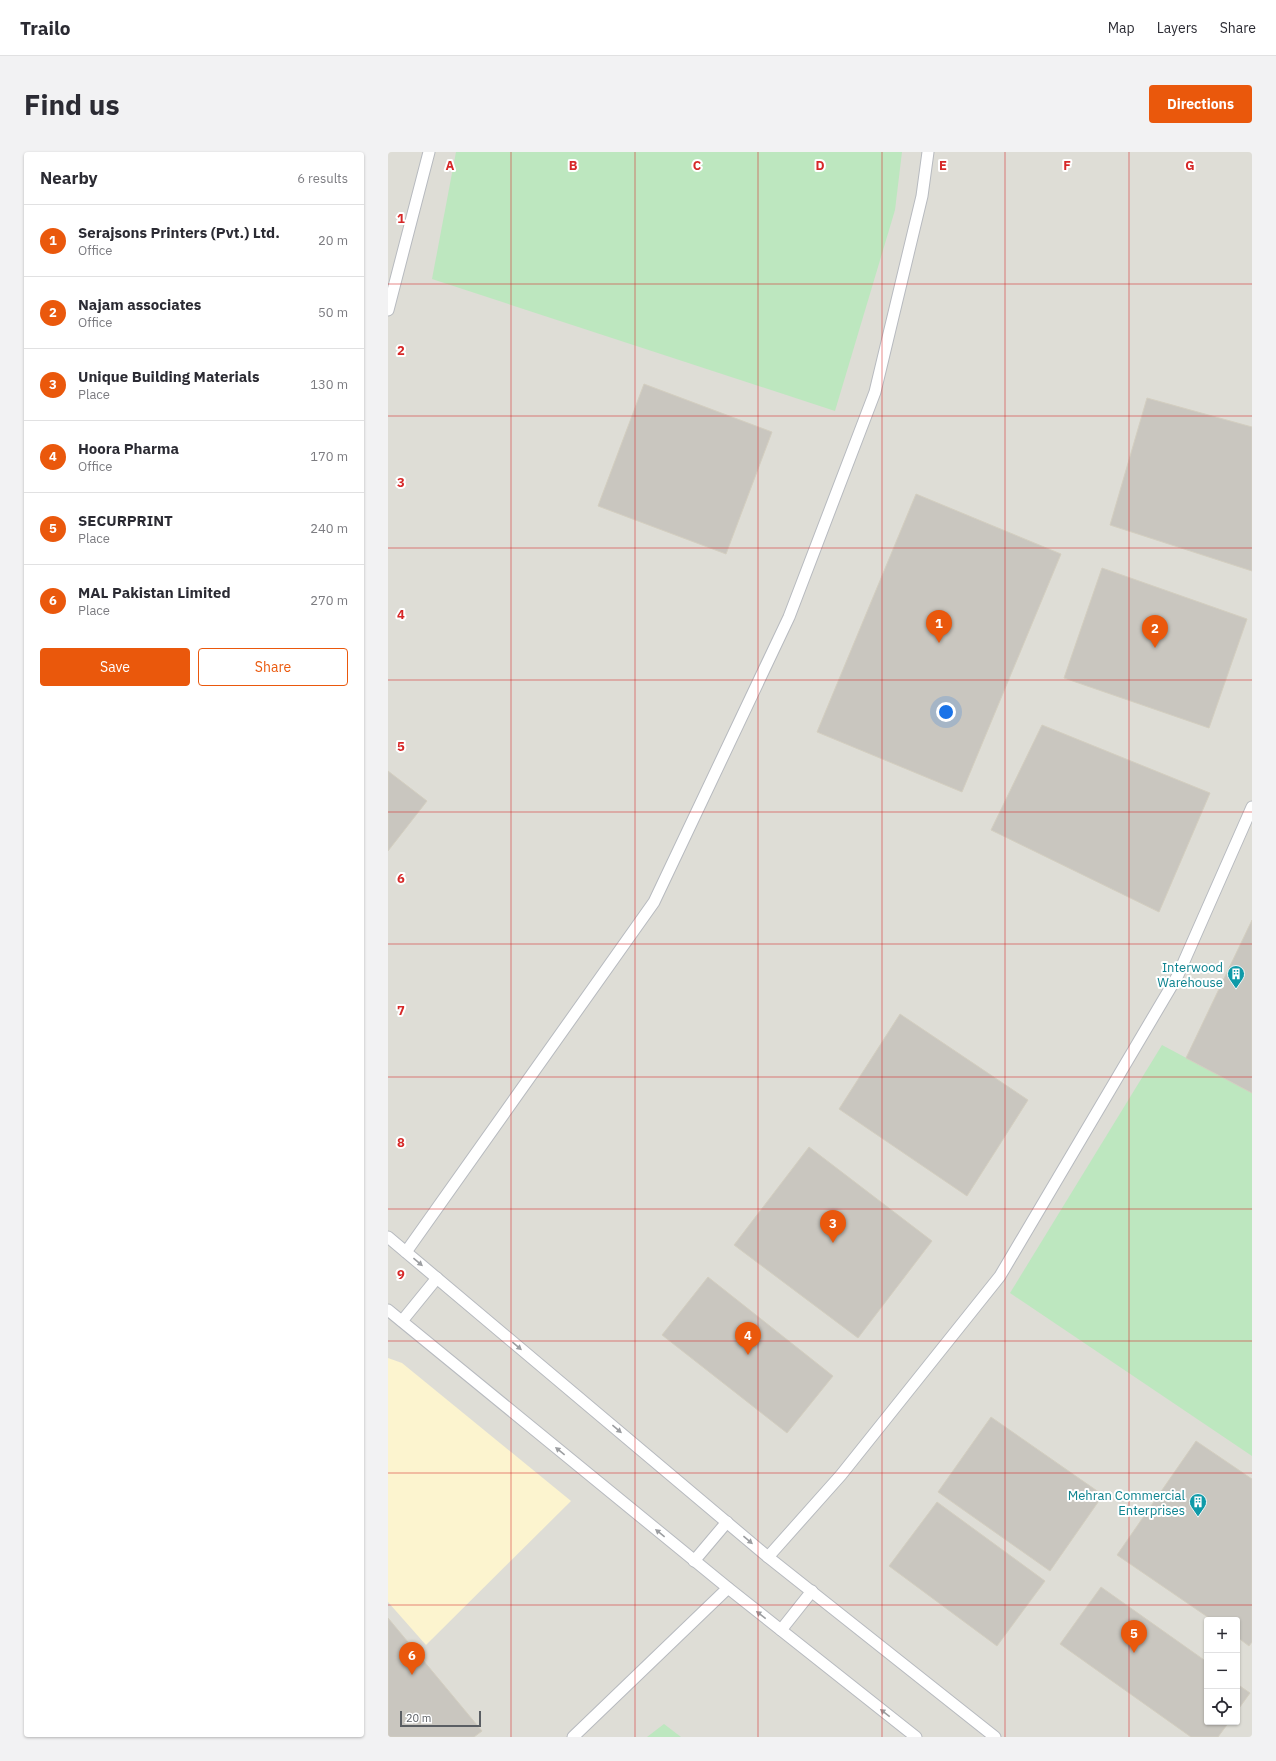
<!DOCTYPE html>
<html lang="en">
<head>
<meta charset="utf-8">
<style>
	body { margin:0; font-family:"IBM Plex Sans",sans-serif; background:#f2f2f3; color:#2b2b33 }
	.controls { position:absolute; right:12px; bottom:12px; display:grid; overflow:hidden; border-radius:4px; box-shadow:0 1px 3px #0004 }
	.controls button { width:36px; height:36px; display:grid; place-items:center; padding:0; border:0; border-bottom:1px solid #e1e1e2; background:#fff; color:#2b2b33; font:20px sans-serif }
	.scale { position:absolute; left:12px; bottom:10px; width:81px; box-sizing:border-box; padding-left:4px; border:2px solid #5a5e63; border-top:0; font-size:11px; line-height:14px; white-space:nowrap; color:#5a5e63; -webkit-text-stroke:3px #fff; paint-order:stroke }
	.you { position:absolute; left:558px; top:560px; width:14px; height:14px; margin:-10px; border:3px solid #fff; border-radius:50%; background:#1a73e8; box-shadow:0 0 0 6px #1a73e833 }
	.badge { display:grid; place-items:center; width:26px; height:26px; border-radius:50%; background:#ea580c; color:#fff; font-size:13px; font-weight:700 }
	.pin { position:absolute; translate:-50% -33px; filter:drop-shadow(0 1px 2px #0008) }
	.pin::after { content:''; position:absolute; top:21px; width:14px; height:12px; background:inherit; clip-path:polygon(0 0,100% 0,50% 100%) }
	.list { margin:0; padding:0; list-style:none }
	h2 { display:flex; justify-content:space-between; align-items:center; height:52px; margin:0; padding:0 16px; font-size:17px }
	h2 small { font-size:13px; font-weight:400; color:#7c7c81 }
	.list li { display:grid; grid-template-columns:26px 1fr auto; gap:12px; align-items:center; box-sizing:border-box; height:72px; padding:0 16px; border-top:1px solid #e1e1e2 }
	.list b { display:block; font-size:15px; white-space:nowrap }
	.list p { margin:0; font-size:13px; white-space:nowrap; color:#7c7c81 }
	.list em { font-size:13px; font-style:normal; color:#7c7c81 }
	.actions { display:flex; gap:8px; padding:12px 16px }
	.actions a { flex:1; padding:9px 0; border:1px solid #ea580c; border-radius:4px; text-align:center; font-size:14px; color:#ea580c }
	.actions .main { background:#ea580c; color:#fff }
	.icon { flex:none; width:22px; height:22px; fill:none; stroke:currentColor; stroke-width:2; stroke-linecap:round; stroke-linejoin:round }
	.map { position:relative; flex:none; width:864px; height:1585px; overflow:hidden; border-radius:4px }
	header { display:flex; align-items:center; gap:24px; box-sizing:border-box; height:56px; padding:0 20px; background:#fff; border-bottom:1px solid #e1e1e2 }
	header strong { font-size:19px }
	nav { display:flex; gap:22px; margin-inline-start:auto; font-size:14px }
	.intro { display:flex; align-items:center; justify-content:space-between; box-sizing:border-box; height:96px; padding:0 24px }
	h1 { margin:0; font-size:28px }
	.button { padding:10px 18px; border-radius:4px; background:#ea580c; color:#fff; font-size:14px; font-weight:700 }
	main { display:flex; gap:24px; padding:0 24px }
	aside { flex:1; background:#fff; border-radius:4px; box-shadow:0 1px 3px #0004 }
	.map>svg:first-child { display:block }
	.industrial { fill:#deddd6; fill-rule:evenodd }
	.green { fill:#bde7bf }
	.sand { fill:#fcf4cf }
	.building { fill:#c9c6bf; stroke:#d3cec0 }
	.lines { fill:none; stroke-linecap:round; stroke-linejoin:round }
	.lane-casing { stroke:#b7babf; stroke-width:13 }
	.lane { stroke:#fff; stroke-width:11 }
	.oneway { fill:#9c9ea1 }
	.grid { fill:none; stroke:#d62828; stroke-width:1; stroke-opacity:0.55 }
	.labels { text-anchor:middle; stroke-width:4; stroke-linejoin:round; paint-order:stroke }
	.culture-label { font-size:13px; fill:#0d838f; stroke:#fff; text-anchor:end }
	.grid-label { font-size:13px; text-anchor:middle; font-weight:bold; fill:#d62828; stroke:#fff; stroke-width:4; stroke-linejoin:round; paint-order:stroke }
</style>
</head>
<body>
<header>
<strong>Trailo</strong>
<nav><a>Map</a><a>Layers</a><a>Share</a></nav>
</header>
<div class="intro"><h1>Find us</h1><a class="button">Directions</a></div>
<main>
<aside>
<h2>Nearby<small>6 results</small></h2>
<ul class="list">
<li><span class="badge">1</span><div><b>Serajsons Printers (Pvt.) Ltd.</b><p>Office</p></div><em>20 m</em></li>
<li><span class="badge">2</span><div><b>Najam associates</b><p>Office</p></div><em>50 m</em></li>
<li><span class="badge">3</span><div><b>Unique Building Materials</b><p>Place</p></div><em>130 m</em></li>
<li><span class="badge">4</span><div><b>Hoora Pharma</b><p>Office</p></div><em>170 m</em></li>
<li><span class="badge">5</span><div><b>SECURPRINT</b><p>Place</p></div><em>240 m</em></li>
<li><span class="badge">6</span><div><b>MAL Pakistan Limited</b><p>Place</p></div><em>270 m</em></li>
</ul>
<div class="actions"><a class="main">Save</a><a>Share</a></div>
</aside>
<div class="map">
<svg width="864" height="1585" viewBox="0 0 864 1585">
	<rect width="100%" height="100%" fill="#eeece2"/>
	<path class="industrial" d="M0,0H864V1585H0ZM819,1468H849V1570H819Z"/>
	<g class="green">
		<polygon points="68,0 514,0 507,58 447,259 44,127"/>
		<polygon points="774,893 864,941 864,1304 622,1141"/>
		<polygon points="276,1572 293,1585 259,1585"/>
	</g>
	<polygon class="sand" points="0,1206 14,1211 183,1349 38,1493 0,1450"/>
	<g class="building">
		<polygon points="256,232 384,280 338,402 210,354"/>
		<polygon points="759,246 864,275 864,419 722,373"/>
		<polygon points="528,342 673,402 574,640 429,580"/>
		<polygon points="714,416 859,467 821,576 676,526"/>
		<polygon points="654,573 822,641 771,760 603,678"/>
		<polygon points="0,619 39,649 0,699"/>
		<polygon points="864,768 864,941 798,906"/>
		<polygon points="512,862 640,948 579,1044 451,957"/>
		<polygon points="421,995 544,1089 470,1186 346,1093"/>
		<polygon points="320,1125 445,1224 399,1281 274,1183"/>
		<polygon points="603,1265 715,1343 662,1419 550,1340"/>
		<polygon points="808,1289 864,1327 864,1490 861,1494 849,1485 849,1468 824,1468 729,1403"/>
		<polygon points="549,1350 657,1429 609,1494 501,1414"/>
		<polygon points="713,1435 819,1510 819,1570 841,1570 830,1585 803,1585 672,1492"/>
		<polygon points="0,1466 94,1579 86,1585 0,1585"/>
		<polygon points="849,1532 862,1541 849,1559"/>
	</g>
	<g class="lines">
		<defs>
			<g id="lane">
				<polyline points="0,158 41,0"/>
				<polyline points="0,1085 380,1405 607,1585"/>
				<polyline points="18,1100 266,750 401,465 487,240 534,44 540,0"/>
				<polyline points="0,1158 340,1436 528,1585"/>
				<polyline points="14,1169 49,1126"/>
				<polyline points="380,1405 453,1323 612,1124 790,823 864,655"/>
				<polyline points="306,1409 339,1370"/>
				<polyline points="393,1478 424,1439"/>
				<polyline points="185,1585 340,1436"/>
			</g>
		</defs>
		<use href="#lane" class="lane-casing"/>
		<use href="#lane" class="lane"/>
	</g>
	<defs><path id="oneway-solid" d="M-6-.8H1V-3.2L6.5 0L1 3.2V.8H-6Z"/></defs>
	<g class="oneway">
		<use href="#oneway-solid" transform="translate(30 1110) rotate(40)"/>
		<use href="#oneway-solid" transform="translate(129 1194) rotate(40)"/>
		<use href="#oneway-solid" transform="translate(229 1277) rotate(40)"/>
		<use href="#oneway-solid" transform="translate(172 1299) rotate(-141)"/>
		<use href="#oneway-solid" transform="translate(272 1381) rotate(-141)"/>
		<use href="#oneway-solid" transform="translate(360 1388) rotate(40)"/>
		<use href="#oneway-solid" transform="translate(373 1463) rotate(-142)"/>
		<use href="#oneway-solid" transform="translate(497 1561) rotate(-142)"/>
	</g>
	<path class="grid" d="M123,0V1585M247,0V1585M370,0V1585M494,0V1585M617,0V1585M741,0V1585M0,132H864M0,264H864M0,396H864M0,528H864M0,660H864M0,792H864M0,925H864M0,1057H864M0,1189H864M0,1321H864M0,1453H864"/>
	<defs>
		<symbol id="building-pin" viewBox="-11 -11 22 30"><path d="M0 17L-7.5 6A9.5 9.5 0 1 1 7.5 6Z" fill="#0f9aa8" stroke="#fff"/><path d="M-4-6H4V6H1V3H-1V6H-4ZM-2.5-4.3h1.7v1.8h-1.7ZM.8-4.3h1.7v1.8H.8ZM-2.5-1h1.7V.8h-1.7ZM.8-1h1.7V.8H.8Z" fill="#fff"/></symbol>
	</defs>
	<g fill-rule="evenodd">
		<use href="#building-pin" x="838" y="812" width="20" height="27"/>
		<use href="#building-pin" x="800" y="1340" width="20" height="27"/>
	</g>
	<g class="labels">
		<g class="culture-label">
			<text x="835" y="820">Interwood<tspan x="835" dy="15">Warehouse</tspan></text>
			<text x="797" y="1348">Mehran Commercial<tspan x="797" dy="15">Enterprises</tspan></text>
		</g>
	</g>
	<g class="grid-label">
		<text x="62" y="18">A</text>
		<text x="185" y="18">B</text>
		<text x="309" y="18">C</text>
		<text x="432" y="18">D</text>
		<text x="555" y="18">E</text>
		<text x="679" y="18">F</text>
		<text x="802" y="18">G</text>
		<text x="13" y="71">1</text>
		<text x="13" y="203">2</text>
		<text x="13" y="335">3</text>
		<text x="13" y="467">4</text>
		<text x="13" y="599">5</text>
		<text x="13" y="731">6</text>
		<text x="13" y="863">7</text>
		<text x="13" y="995">8</text>
		<text x="13" y="1127">9</text>
	</g>
</svg>
<div class="controls">
<button>+</button>
<button>−</button>
<button><svg class="icon" aria-label="locate" viewBox="0 0 24 24"><circle cx="12" cy="12" r="6"/><path d="M12 2v4M12 18v4M2 12h4M18 12h4"/></svg></button>
</div>
<div class="scale">20 m</div>
<div class="you"></div>
<div class="pin badge" style="left:551px;top:491px">1</div>
<div class="pin badge" style="left:767px;top:496px">2</div>
<div class="pin badge" style="left:445px;top:1091px">3</div>
<div class="pin badge" style="left:360px;top:1203px">4</div>
<div class="pin badge" style="left:746px;top:1501px">5</div>
<div class="pin badge" style="left:24px;top:1523px">6</div>
</div>
</main>
</body>
</html>
